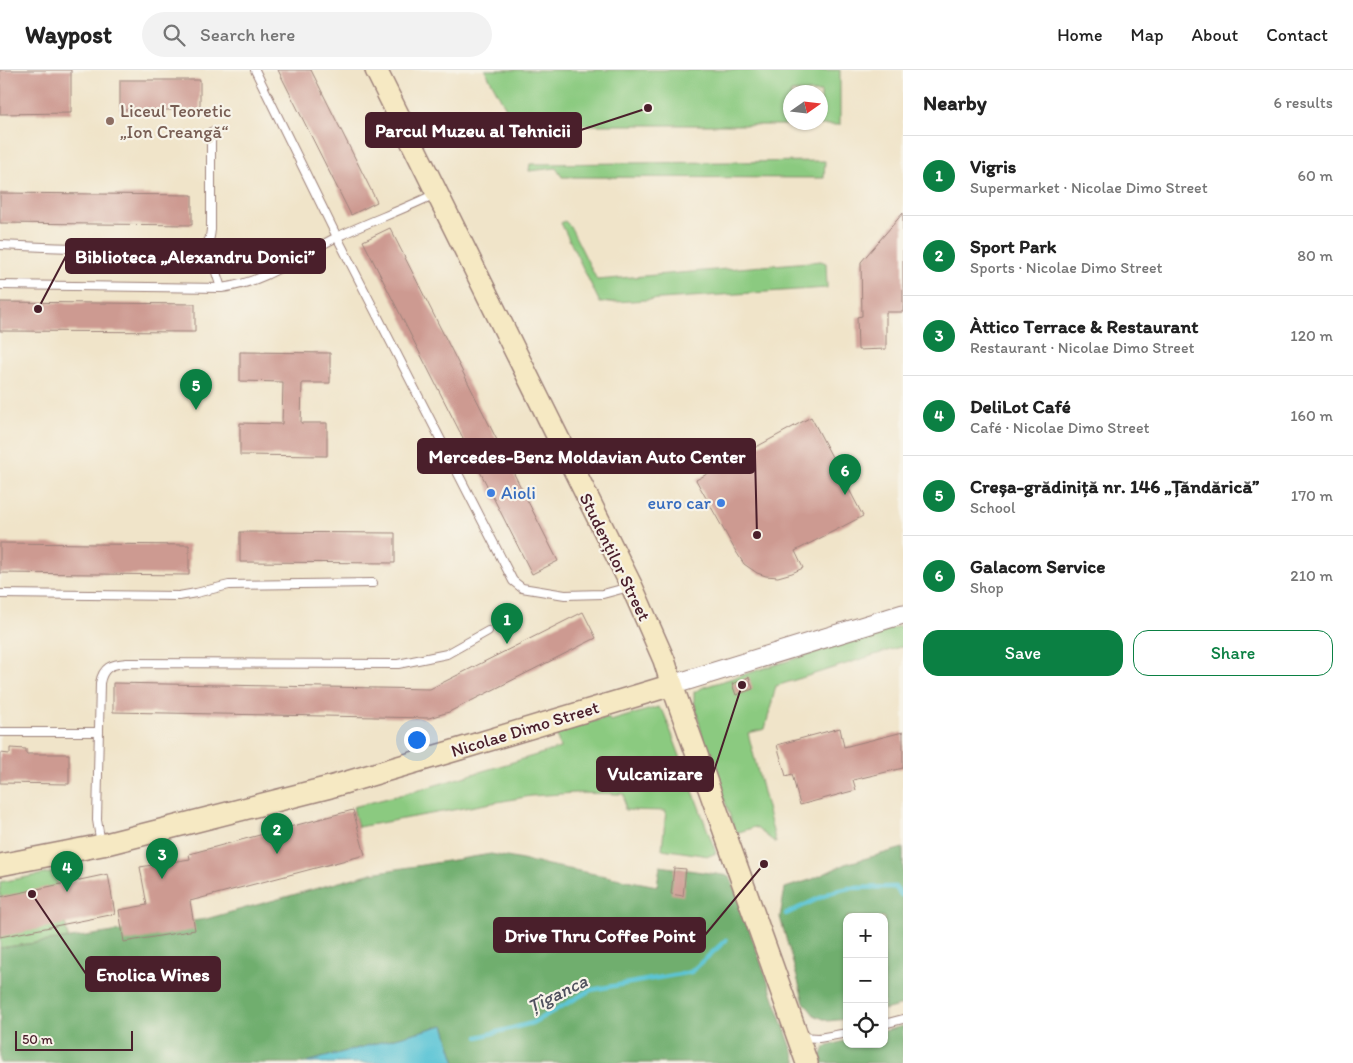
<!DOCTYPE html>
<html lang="en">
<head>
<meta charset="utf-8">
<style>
	body { margin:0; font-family:Itim,sans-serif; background:#f2f2f2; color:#222 }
	.controls { position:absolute; right:15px; bottom:15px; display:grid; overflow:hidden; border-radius:10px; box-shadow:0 1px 4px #0004 }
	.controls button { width:45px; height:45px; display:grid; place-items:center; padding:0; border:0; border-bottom:1px solid #e0e0e0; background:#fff; color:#222; font:25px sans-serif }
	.compass { position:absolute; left:783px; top:15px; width:45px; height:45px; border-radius:50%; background:#fff; box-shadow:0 1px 4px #0004; rotate:76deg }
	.scale { position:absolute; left:15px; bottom:12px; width:118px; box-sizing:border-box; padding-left:5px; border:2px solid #4a1f2b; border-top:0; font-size:14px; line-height:18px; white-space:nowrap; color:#4a1f2b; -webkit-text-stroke:4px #f7f3e8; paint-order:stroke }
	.you { position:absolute; left:416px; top:669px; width:18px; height:18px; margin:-12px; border:4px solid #fff; border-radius:50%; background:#1a73e8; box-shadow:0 0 0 8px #1a73e833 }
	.badge { display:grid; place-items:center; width:32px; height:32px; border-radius:50%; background:#0b8043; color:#fff; font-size:16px; font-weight:700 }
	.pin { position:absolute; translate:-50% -41px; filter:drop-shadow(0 1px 2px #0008) }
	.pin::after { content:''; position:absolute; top:26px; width:18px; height:15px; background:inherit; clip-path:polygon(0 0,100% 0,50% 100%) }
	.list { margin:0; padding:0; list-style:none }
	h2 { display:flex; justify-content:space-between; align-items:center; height:65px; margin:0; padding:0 20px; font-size:21px }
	h2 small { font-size:16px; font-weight:400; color:#767676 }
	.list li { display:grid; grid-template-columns:32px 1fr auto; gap:15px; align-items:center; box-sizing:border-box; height:80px; padding:0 20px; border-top:1px solid #e0e0e0 }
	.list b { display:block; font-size:19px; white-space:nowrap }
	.list p { margin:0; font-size:16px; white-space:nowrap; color:#767676 }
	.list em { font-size:16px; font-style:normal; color:#767676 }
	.actions { display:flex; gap:10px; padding:15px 20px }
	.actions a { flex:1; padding:11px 0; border:1px solid #0b8043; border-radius:15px; text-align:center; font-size:18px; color:#0b8043 }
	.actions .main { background:#0b8043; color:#fff }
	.icon { flex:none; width:28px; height:28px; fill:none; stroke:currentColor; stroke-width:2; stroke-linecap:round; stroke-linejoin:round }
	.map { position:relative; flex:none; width:903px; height:993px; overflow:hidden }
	header { display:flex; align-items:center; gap:30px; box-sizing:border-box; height:70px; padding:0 25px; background:#fff; border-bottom:1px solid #e0e0e0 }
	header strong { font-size:24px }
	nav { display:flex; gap:28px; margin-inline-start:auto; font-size:18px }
	.search { width:350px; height:45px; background:#f2f2f2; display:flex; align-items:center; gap:12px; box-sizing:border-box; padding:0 18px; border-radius:28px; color:#767676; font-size:19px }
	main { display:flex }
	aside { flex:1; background:#fff }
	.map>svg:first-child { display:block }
	.green { fill:#8bca80; stroke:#6a7456; fill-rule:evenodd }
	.forest { fill:#70ae6e; stroke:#5d664c }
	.water { fill:#5bc5d6; stroke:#527280 }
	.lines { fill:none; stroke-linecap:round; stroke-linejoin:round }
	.stream { stroke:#5bc5d6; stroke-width:4.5 }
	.building { fill:#cd9a91 }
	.service-casing { stroke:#9d827a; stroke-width:10 }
	.tertiary-casing { stroke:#9d827a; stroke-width:21 }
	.secondary-casing { stroke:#9d827a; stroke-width:24 }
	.service { stroke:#fff; stroke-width:8 }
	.tertiary { stroke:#fff; stroke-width:19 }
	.secondary { stroke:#f6e9c3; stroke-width:21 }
	.education-dot { fill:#8d6e63; stroke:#f7f3e8; stroke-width:2 }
	.shop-dot { fill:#3f7fe0; stroke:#f7f3e8; stroke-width:2 }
	.labels { text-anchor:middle; stroke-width:4.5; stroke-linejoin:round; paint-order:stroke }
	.education-label { font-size:18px; fill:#785e54; stroke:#f7f3e8; text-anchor:start }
	.shop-label { font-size:18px; fill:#366cbe; stroke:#f7f3e8; text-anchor:start }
	.street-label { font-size:18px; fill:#4a1f2b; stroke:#f7f3e8 }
	.water-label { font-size:19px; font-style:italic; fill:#4f515e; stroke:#f7f3e8 }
	.leader { fill:none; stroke:#4a1f2b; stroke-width:2 }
	.callout-dot { fill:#4a1f2b; stroke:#f7f3e8; stroke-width:2 }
	.callout { fill:#4a1f2b; stroke:#4a1f2b; stroke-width:2 }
	.callout-label { font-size:19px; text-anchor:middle; font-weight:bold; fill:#fff }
</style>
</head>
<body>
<header>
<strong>Waypost</strong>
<div class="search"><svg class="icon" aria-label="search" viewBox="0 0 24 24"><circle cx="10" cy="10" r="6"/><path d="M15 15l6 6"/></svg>Search here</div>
<nav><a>Home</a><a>Map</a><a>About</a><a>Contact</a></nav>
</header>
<main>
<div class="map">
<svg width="903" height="993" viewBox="0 0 903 993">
	<rect width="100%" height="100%" fill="#f7f3e8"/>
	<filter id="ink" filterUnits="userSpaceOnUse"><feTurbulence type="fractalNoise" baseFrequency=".02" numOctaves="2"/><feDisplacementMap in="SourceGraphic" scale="10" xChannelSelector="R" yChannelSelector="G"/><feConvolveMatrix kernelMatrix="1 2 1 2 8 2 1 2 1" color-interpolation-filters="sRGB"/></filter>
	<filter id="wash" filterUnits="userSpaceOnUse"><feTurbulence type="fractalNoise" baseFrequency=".0096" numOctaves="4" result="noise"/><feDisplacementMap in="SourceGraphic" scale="20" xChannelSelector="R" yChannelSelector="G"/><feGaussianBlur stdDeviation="1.12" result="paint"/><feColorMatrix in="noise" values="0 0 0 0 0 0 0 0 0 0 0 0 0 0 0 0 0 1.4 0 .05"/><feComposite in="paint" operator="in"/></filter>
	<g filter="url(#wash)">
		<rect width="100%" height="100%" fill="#f0e4c9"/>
		<g class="green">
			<path d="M485,0H840V55H515ZM821,22V52H791V22Z"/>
			<polygon points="825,91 824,108 562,107 556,98 529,101 530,94"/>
			<polygon points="565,151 570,156 597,210 821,191 826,193 827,218 600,233 561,153"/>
			<polygon points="903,555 903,576 776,616 765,659 748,663 776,773 755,757 736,763 703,669 694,631 694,622 704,617"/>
			<polygon points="658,637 664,643 716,783 709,786 662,779 666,741 625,740 624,724 575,723 531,726 358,757 353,737 419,720 560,678 556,663 608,647 610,651"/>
			<polygon points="55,802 68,868 0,878 0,812"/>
		</g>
		<g class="forest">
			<polygon points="903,778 903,935 884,940 884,847 847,847 847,949 828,951 814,945 804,932 780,847 785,818 813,809 845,794"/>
			<polygon points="491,784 657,816 660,796 730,806 797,993 456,993 444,955 303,993 0,993 0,878 206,849 372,803"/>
			<polygon points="903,956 903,993 822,993 821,987 825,977 847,970 847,974 884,974 884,961"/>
		</g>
		<polygon class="water" points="444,955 456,993 303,993"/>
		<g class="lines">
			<g class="stream">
				<polyline points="786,844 832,822 849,818 895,817 901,825 903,825"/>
				<polyline points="478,967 532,953 591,920 691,902 726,870"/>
			</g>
		</g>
		<g id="blocks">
			<g class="building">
				<polygon points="0,0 71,0 71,43 0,44"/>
				<polygon points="278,0 311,0 377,132 351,145"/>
				<rect x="120" y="10" width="80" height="30"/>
				<polygon points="0,123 192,125 192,155 0,153"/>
				<polygon points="903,143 903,242 886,242 886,279 858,280 857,247 862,246 861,192"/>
				<polygon points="390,158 558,491 532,504 363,171"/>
				<polygon points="0,232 195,234 195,262 0,261"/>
				<polygon points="240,282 330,283 330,313 302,313 301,353 327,353 327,386 240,385 240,353 282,354 283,312 240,311"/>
				<polygon points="811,347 863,446 795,481 803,498 792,503 778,507 766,506 757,503 744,494 735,480 696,410"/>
				<polygon points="240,462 395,463 395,493 240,492"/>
				<polygon points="0,473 189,475 189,505 0,503"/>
				<polygon points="583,542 596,568 449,642 429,648 113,642 113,613 430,619"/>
				<polygon points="749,607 753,619 736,625 732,614"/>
				<polygon points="840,658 844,677 903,662 903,698 853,710 856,720 800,735 792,704 786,706 777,675"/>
				<polygon points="10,678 26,679 26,684 69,684 69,714 0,713 0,683 10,684"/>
				<polygon points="353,740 365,785 190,831 195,860 124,872 119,840 147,835 140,797 190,789 189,784"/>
				<polygon points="674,798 686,799 683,826 671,824"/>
				<polygon points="108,804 115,844 0,867 0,827"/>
			</g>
		</g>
	</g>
	<g filter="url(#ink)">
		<use href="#blocks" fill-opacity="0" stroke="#9d827a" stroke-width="1"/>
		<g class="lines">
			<defs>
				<g id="service">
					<polyline points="255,0 337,167 513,511 522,518 565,525 603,524 629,517"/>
					<path d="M207,174L221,218C265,213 300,185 339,166C371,151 405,139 437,123"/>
					<path d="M0,175C28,176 193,185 206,174C211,170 210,164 211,160V62"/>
					<polyline points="0,215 221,218"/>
					<polyline points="0,524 179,526 196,523 229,515 373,513"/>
					<polyline points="0,662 99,662"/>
					<path d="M101,774L97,750L100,613C103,597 111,594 127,593L398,594L447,584L488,561"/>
					<polyline points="884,954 903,949"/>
					<polyline points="799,967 819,968 847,963"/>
				</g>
				<polyline id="tertiary" points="672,615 903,544"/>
				<g id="secondary">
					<polyline points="376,0 632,517 664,590 672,615 807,993"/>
					<polyline points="0,795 102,775 330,717 453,681 672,615"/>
				</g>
			</defs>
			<use href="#service" class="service-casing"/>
			<use href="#tertiary" class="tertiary-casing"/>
			<use href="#secondary" class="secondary-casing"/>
			<use href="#service" class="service"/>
			<use href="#tertiary" class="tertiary"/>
			<use href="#secondary" class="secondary"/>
		</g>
	</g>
	<circle class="education-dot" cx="110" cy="51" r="5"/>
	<g class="shop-dot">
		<circle cx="491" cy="423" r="5"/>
		<circle cx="721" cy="433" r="5"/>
	</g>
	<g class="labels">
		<g class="education-label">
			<text x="120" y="47">Liceul Teoretic<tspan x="120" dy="21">„Ion Creangă“</tspan></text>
		</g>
		<g class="shop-label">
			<text x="501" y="429">Aioli</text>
			<text x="711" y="439" text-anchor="end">euro car</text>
		</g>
		<g class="street-label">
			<text transform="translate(615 487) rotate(64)" y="6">Studenților Street</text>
			<text transform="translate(525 659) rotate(-17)" y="6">Nicolae Dimo Street</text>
		</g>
		<g class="water-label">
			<text transform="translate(557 923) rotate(-26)" y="7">Țîganca</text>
		</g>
	</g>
	<path class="leader" d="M648 38L581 60M38 239L66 186M757 465L755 386M742 615L713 704M764 794L705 865M32 824L86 904"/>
	<g class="callout-dot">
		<circle cx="648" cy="38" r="5"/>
		<circle cx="38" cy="239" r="5"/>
		<circle cx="757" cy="465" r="5"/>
		<circle cx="742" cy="615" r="5"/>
		<circle cx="764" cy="794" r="5"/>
		<circle cx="32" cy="824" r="5"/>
	</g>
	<g class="callout">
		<rect x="366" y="43" width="215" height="34" rx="5"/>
		<rect x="66" y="169" width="259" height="34" rx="5"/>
		<rect x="418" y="369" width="337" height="34" rx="5"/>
		<rect x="597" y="687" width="116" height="34" rx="5"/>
		<rect x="494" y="848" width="211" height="34" rx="5"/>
		<rect x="86" y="887" width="134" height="34" rx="5"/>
	</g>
	<g class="callout-label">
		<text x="473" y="67">Parcul Muzeu al Tehnicii</text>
		<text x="195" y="193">Biblioteca „Alexandru Donici”</text>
		<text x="587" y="393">Mercedes-Benz Moldavian Auto Center</text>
		<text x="655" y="710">Vulcanizare</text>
		<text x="600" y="872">Drive Thru Coffee Point</text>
		<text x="153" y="911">Enolica Wines</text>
	</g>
</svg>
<div class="controls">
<button>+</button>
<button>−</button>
<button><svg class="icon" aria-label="locate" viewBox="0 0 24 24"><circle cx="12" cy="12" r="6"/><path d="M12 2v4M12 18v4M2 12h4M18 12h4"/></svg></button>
</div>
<svg class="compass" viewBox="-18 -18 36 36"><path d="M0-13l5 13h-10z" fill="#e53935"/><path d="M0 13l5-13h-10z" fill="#767676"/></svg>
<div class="scale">50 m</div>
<div class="you"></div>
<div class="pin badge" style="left:507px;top:574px">1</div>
<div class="pin badge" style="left:277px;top:784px">2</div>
<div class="pin badge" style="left:162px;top:809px">3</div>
<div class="pin badge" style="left:67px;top:822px">4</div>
<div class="pin badge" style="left:196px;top:340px">5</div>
<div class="pin badge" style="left:845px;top:425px">6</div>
</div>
<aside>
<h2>Nearby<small>6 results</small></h2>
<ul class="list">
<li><span class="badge">1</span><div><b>Vigris</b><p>Supermarket · Nicolae Dimo Street</p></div><em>60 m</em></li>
<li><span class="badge">2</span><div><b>Sport Park</b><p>Sports · Nicolae Dimo Street</p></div><em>80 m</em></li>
<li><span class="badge">3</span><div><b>Àttico Terrace &amp; Restaurant</b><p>Restaurant · Nicolae Dimo Street</p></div><em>120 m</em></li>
<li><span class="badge">4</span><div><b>DeliLot Café</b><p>Café · Nicolae Dimo Street</p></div><em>160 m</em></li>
<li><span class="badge">5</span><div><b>Creșa-grădiniță nr. 146 „Țăndărică”</b><p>School</p></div><em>170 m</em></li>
<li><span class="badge">6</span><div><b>Galacom Service</b><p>Shop</p></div><em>210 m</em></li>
</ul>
<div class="actions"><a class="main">Save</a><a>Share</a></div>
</aside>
</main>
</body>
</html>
